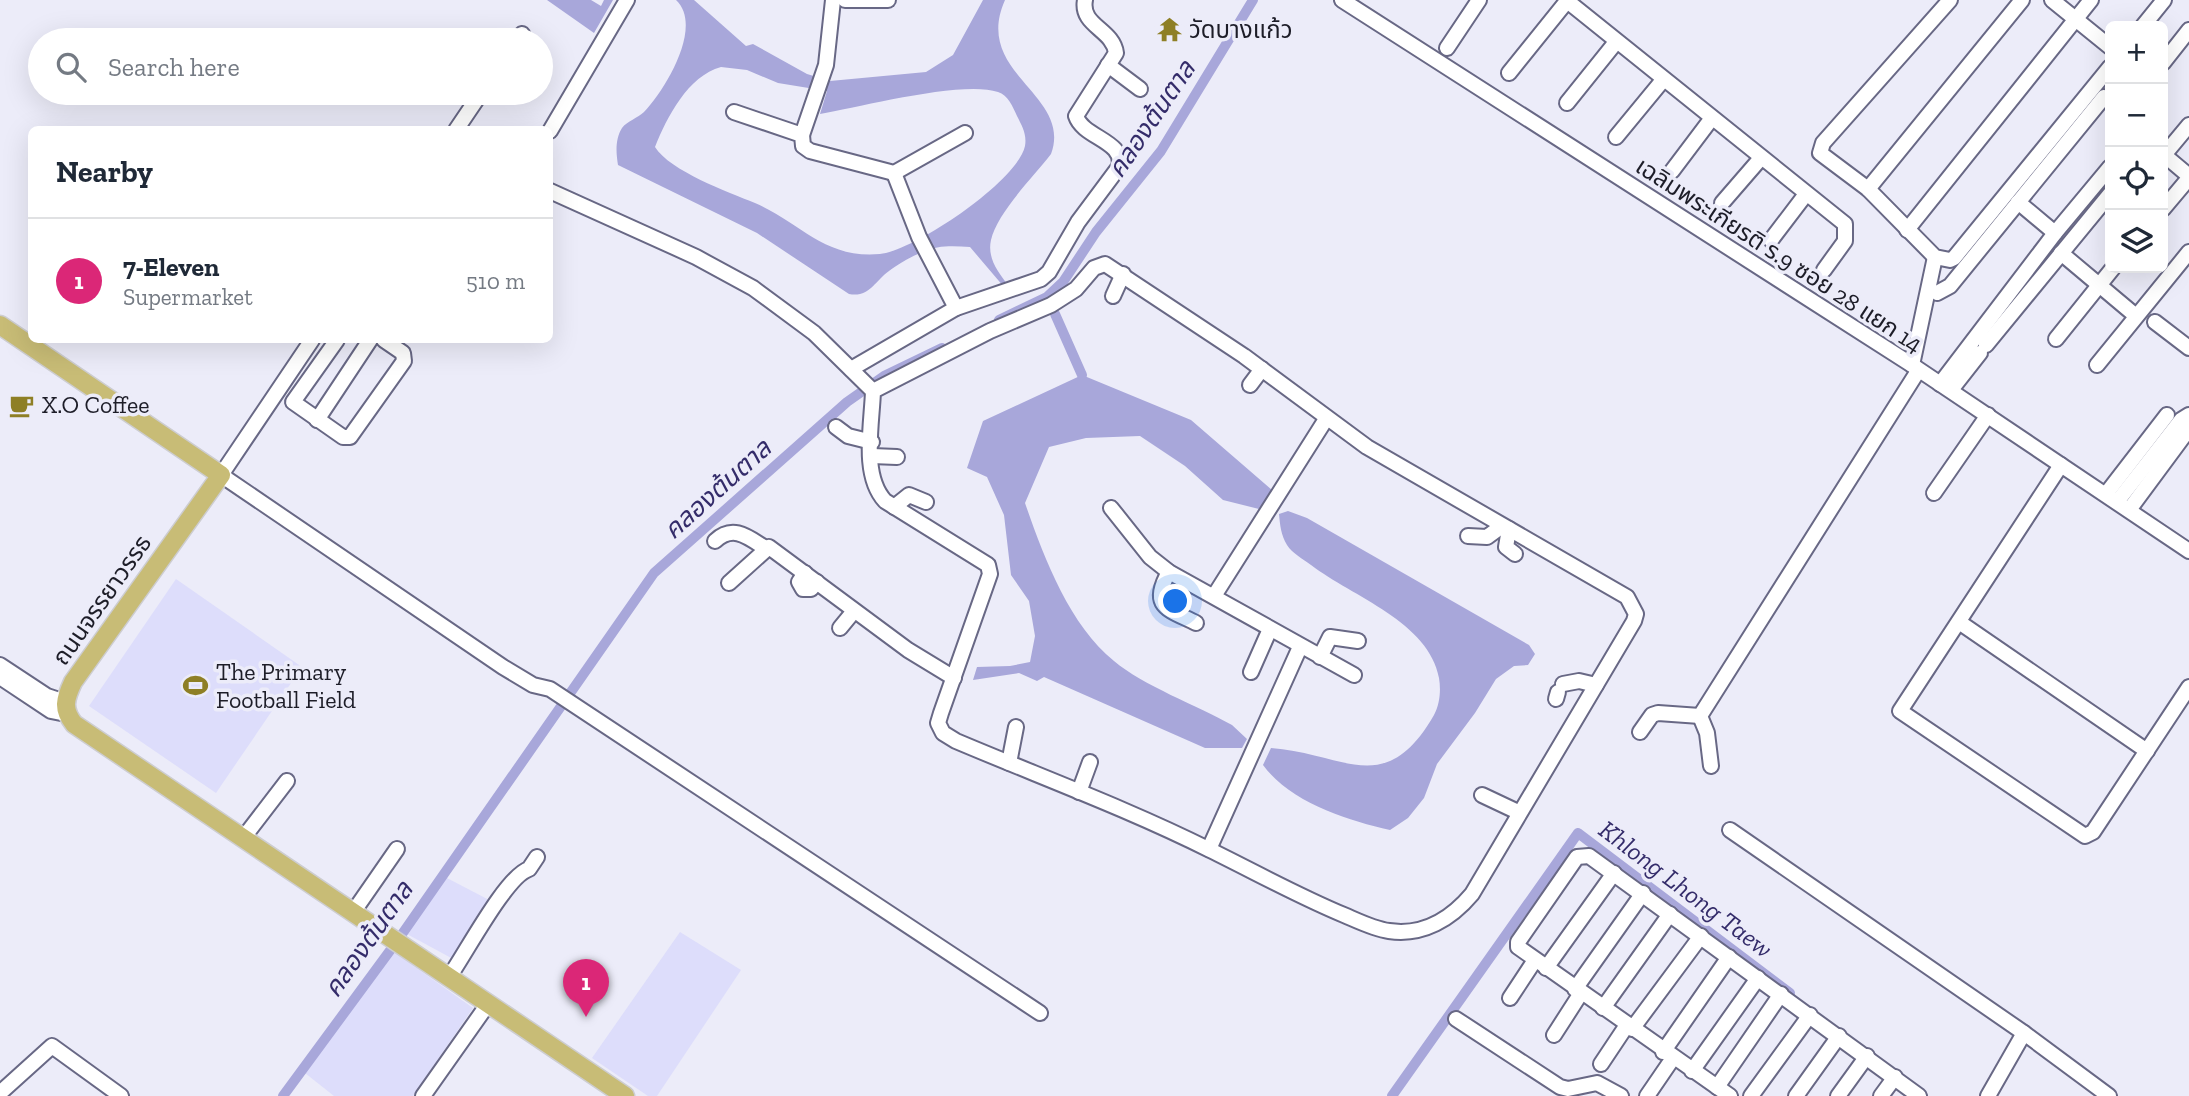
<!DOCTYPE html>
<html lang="en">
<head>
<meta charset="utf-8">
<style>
	body { margin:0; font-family:"Zilla Slab","Noto Sans Thai",serif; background:#f6f6f7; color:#1f2937 }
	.controls { position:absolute; right:21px; top:21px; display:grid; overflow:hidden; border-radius:10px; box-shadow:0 7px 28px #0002 }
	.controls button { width:63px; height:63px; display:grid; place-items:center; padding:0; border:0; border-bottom:2px solid #e0e1e3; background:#fff; color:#1f2937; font:35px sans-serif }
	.you { position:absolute; left:1176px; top:602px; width:24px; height:24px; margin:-18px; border:5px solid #fff; border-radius:50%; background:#1a73e8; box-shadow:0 0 0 10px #1a73e833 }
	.badge { display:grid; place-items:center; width:46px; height:46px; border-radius:50%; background:#db2777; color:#fff; font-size:23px; font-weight:700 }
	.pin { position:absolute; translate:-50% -58px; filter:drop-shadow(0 2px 4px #0008) }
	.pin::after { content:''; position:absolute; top:37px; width:24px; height:21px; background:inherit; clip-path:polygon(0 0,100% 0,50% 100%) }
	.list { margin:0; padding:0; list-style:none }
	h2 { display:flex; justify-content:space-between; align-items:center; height:91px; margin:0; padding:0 28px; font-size:30px }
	h2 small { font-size:23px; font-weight:400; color:#747a83 }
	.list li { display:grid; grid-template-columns:46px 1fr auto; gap:21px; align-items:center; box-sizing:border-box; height:126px; padding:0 28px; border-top:2px solid #e0e1e3 }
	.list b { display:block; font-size:26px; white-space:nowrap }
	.list p { margin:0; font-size:23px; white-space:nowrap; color:#747a83 }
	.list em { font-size:23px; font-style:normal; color:#747a83 }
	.icon { flex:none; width:38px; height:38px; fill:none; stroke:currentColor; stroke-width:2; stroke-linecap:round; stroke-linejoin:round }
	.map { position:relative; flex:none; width:2189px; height:1096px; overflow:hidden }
	.search { position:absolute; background:#fff; box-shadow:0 7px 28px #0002; left:28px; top:28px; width:525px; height:77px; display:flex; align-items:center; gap:18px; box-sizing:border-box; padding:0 24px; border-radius:38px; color:#747a83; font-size:26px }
	.panel { position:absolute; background:#fff; box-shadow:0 7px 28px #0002; left:28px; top:126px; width:525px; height:217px; border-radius:10px }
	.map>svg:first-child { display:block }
	.green { fill:#ddddfb }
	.water { fill:#a8a7da; fill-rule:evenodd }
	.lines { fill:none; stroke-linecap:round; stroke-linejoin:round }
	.canal { stroke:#a8a7da; stroke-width:10 }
	.minor-casing { stroke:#686885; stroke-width:18 }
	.major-casing { stroke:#cdcdd0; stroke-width:21 }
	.minor { stroke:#fff; stroke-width:14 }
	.major { stroke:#c8bc76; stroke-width:18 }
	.labels { text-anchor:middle; stroke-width:7; stroke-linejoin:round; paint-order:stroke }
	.poi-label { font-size:24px; fill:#1d1d28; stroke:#ececf9; text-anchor:start }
	.street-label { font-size:24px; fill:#1d1d28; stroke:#ececf9 }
	.water-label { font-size:26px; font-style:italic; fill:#342c6a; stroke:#ececf9 }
</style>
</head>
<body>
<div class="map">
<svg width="2189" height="1096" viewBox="0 0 2189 1096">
	<rect width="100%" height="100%" fill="#ececf9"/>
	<g class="green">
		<polygon points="176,579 302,667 216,793 89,706"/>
		<polygon points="445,877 493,902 455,960 405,933"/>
		<polygon points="680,932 741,970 657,1096 648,1096 592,1058"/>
		<polygon points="394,952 473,1008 413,1096 334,1096 305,1073"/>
	</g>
	<g class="water">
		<polygon points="547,0 591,0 601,6 604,0 613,0 594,33"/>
		<path d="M676,0H694L746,46L753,44L807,74L830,81L926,72L953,55L983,0H1005C972,74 1073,94 1051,154C1034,176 997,213 991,240C987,258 998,272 1008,285L1004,287L970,247C953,246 938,245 922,252C911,257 898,264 889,271C875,281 869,298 849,294L757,233L618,165C616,153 615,139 622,128C627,121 638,118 644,112C665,90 704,26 676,0ZM721,67L747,70L778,83L827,91L820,114C860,107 963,80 998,92C1008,95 1013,107 1017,116C1022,126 1027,134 1025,146C1018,181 914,251 880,254C824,259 801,223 755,203C728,192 670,171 655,147C667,117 688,76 721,67Z"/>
		<path d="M1082,375L1191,420L1272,490L1259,509L1223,500L1185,466L1140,436L1086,438L1049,447L1025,503C1043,555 1069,625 1114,661C1142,685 1198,706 1232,725L1247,739L1242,748H1205L1044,677L1037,681L1019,673L973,680L977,667L1010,666L1030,662L1035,636L1029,601L1011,575L1004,515L987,477L967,468L983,421Z"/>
		<path d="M1288,511L1307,518L1529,645L1535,654L1528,665L1514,666L1496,679L1475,713L1437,764L1424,798L1408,818L1390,830C1347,820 1291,803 1263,765L1271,748C1344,753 1385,800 1434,715C1440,704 1441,690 1439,678C1429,622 1353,597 1311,565C1303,559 1292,553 1287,545C1281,535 1280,525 1279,514Z"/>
	</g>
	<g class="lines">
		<g class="canal">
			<polyline points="1055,314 1082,375"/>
			<polyline points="999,320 1047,297 1063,282 1096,232 1161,151 1253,0"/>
			<polyline points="283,1096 400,937 654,573 847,402 884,376 942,348"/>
			<polyline points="1392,1096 1578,833 1790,993"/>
		</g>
		<defs>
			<g id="minor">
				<polyline points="845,0 888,0"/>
				<polyline points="1342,0 1912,365 2189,551"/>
				<polyline points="1566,0 1845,224 1845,241 1824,270"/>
				<polyline points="1950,0 1823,143 1820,153 1868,189 1935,257 1950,260 1954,258 2110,67"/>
				<polyline points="2052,0 2110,47"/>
				<polyline points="2143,26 2164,0"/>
				<polyline points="517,40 522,34"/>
				<polyline points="1447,48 1479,0"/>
				<polyline points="2163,63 2189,30"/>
				<polyline points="1108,65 1140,89"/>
				<polyline points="1509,73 1567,1"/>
				<polyline points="1567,103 1616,42"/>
				<polyline points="734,112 802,135 803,146 810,151 894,173 965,133"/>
				<polyline points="456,130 481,93"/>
				<polyline points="550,131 627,0"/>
				<polyline points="802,135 826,65 833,0"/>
				<polyline points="1616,137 1663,80"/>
				<polyline points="2163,154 2189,176"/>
				<polyline points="2164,155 2189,125"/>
				<polyline points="1672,171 1712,118"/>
				<polyline points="894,173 919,237 956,308"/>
				<polyline points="1868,189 2022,0"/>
				<path d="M550,191L696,257L753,288L814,333L873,391C872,424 861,475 885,501L988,565L990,574L941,713L938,723L943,733L956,741C1041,777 1128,809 1210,850C1255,872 1298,896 1344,915C1358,921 1374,929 1389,931C1423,936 1451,919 1472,894L1634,621L1636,614L1627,597L1367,447L1244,356L1105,264L1094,268L1076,289L1051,305L990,331L873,391"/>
				<polyline points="2018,202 2055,233"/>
				<polyline points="1722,203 1761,158"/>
				<polyline points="2163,209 2189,178"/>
				<polyline points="1907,230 2091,0"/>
				<polyline points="1771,240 1806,194"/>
				<polyline points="2061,253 2136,316"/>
				<polyline points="1937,293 1950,286 2104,97 2110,102"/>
				<polyline points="1113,296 1123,274"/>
				<polyline points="2155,322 2189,348"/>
				<polyline points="2056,339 2113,268"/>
				<polyline points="312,340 221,475 503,667 533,685 550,689 1040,1013"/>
				<polyline points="337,340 293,402 343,437 350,437 404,361 403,353 384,340"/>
				<polyline points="1986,345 2110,194"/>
				<polyline points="1912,365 1935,257"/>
				<polyline points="2097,365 2189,252"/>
				<path d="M851,369L956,308L1041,279L1049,272L1078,222L1119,167C1126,141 1083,138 1076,116L1116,53C1113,29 1080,26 1085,0"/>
				<polyline points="1940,384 2055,233 2110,167"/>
				<polyline points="1250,385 1262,369"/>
				<polyline points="1951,390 1980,353"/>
				<polyline points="317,420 370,340"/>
				<polyline points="836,427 848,436 872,442"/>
				<polyline points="872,456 897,457"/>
				<polyline points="2061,465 1900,711 2085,836 2093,832 2189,687"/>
				<polyline points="1934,493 1988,415"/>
				<polyline points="2106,494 2167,415"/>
				<polyline points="2117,502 2181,420 2189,415"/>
				<polyline points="894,507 909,495 926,502"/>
				<polyline points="1111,508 1150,557 1169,572 1354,675"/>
				<polyline points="2129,510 2189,429"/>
				<polyline points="1509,529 1506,547 1515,554"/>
				<polyline points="1468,536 1487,537 1502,526"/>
				<path d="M715,541C733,524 748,537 765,548"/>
				<path d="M1169,572C1149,607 1168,609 1196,623"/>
				<polyline points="805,573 799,582 803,589 811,589 817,582"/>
				<polyline points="729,583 769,547 908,650 954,678"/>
				<polyline points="1214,596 1326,419"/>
				<polyline points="1959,622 2147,751"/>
				<polyline points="840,628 854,611"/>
				<polyline points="1320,657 1330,637 1358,641"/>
				<polyline points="0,665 47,696 65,702"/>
				<polyline points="1251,672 1270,629"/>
				<polyline points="0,677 51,711 66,714"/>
				<polyline points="1563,684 1579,681 1596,685"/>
				<polyline points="1556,699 1558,692"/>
				<polyline points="1700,716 1707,733 1711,766"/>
				<polyline points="1640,732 1652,715 1658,713 1700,716 1918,371"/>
				<polyline points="1009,763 1016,727"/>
				<polyline points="1079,792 1090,762"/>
				<polyline points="1482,795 1518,812"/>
				<polyline points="1730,830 2024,1033"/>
				<polyline points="244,837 287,781"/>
				<polyline points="1209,849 1300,647"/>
				<polyline points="354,911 397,849"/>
				<polyline points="1546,968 1614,873"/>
				<path d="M449,977C465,955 506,876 529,869L537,857"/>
				<polyline points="1575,989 1643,893"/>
				<polyline points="1510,998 1535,960"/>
				<polyline points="1603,1008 1670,914"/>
				<polyline points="1456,1019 1560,1087 1568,1089 1597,1083 1621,1096"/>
				<polyline points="1632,1029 1701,936"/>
				<polyline points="1554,1035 1581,993"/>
				<polyline points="1663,1052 1729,957"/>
				<polyline points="1601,1064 1627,1025"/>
				<polyline points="1692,1071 1758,978"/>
				<polyline points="1717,1087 1781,994"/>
				<polyline points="0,1093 52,1046 121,1096"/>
				<polyline points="423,1096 488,1004"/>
				<polyline points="1647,1096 1673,1058"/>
				<polyline points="1730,1096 1518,947 1518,942 1577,857 1589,856 1919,1096"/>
				<polyline points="1751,1096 1810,1015"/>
				<polyline points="1796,1096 1839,1036"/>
				<polyline points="1838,1096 1867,1056"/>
				<polyline points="1881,1096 1895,1077"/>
				<polyline points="1988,1096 2024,1033 2109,1096"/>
			</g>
			<path id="major" d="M0,325L221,475L73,682C65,699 62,709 74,724L625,1096"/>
		</defs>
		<use href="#minor" class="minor-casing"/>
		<use href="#major" class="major-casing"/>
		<use href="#minor" class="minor"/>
		<use href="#major" class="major"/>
	</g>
	<defs>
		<symbol id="temple-bare" viewBox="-9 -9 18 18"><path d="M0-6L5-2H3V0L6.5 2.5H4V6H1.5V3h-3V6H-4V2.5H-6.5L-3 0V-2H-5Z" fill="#8e7f25" stroke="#ececf9" stroke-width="2.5" paint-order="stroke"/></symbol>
		<symbol id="cafe-bare" viewBox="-9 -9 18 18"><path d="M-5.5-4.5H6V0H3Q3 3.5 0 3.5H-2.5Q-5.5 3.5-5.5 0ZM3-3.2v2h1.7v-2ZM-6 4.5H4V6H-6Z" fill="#8e7f25" stroke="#ececf9" stroke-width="2.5" paint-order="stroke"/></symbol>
		<symbol id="stadium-bare" viewBox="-9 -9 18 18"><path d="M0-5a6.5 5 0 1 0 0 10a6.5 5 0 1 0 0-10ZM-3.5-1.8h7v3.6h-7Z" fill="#8e7f25" stroke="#ececf9" stroke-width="2.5" paint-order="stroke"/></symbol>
	</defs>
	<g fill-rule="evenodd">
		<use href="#temple-bare" x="1152" y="12" width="35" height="35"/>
		<use href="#cafe-bare" x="4" y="388" width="35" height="35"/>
		<use href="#stadium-bare" x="178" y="668" width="35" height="35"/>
	</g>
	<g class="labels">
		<g class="poi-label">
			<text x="1189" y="38">วัดบางแก้ว</text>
			<text x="42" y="413">X.O Coffee</text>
			<text x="216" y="680">The Primary<tspan x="216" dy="28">Football Field</tspan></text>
		</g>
		<g class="street-label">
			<text transform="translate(1779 255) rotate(33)" y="8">เฉลิมพระเกียรติ ร.9 ซอย 28 แยก 14</text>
			<text transform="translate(102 600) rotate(-55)" y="8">ถนนจรรยาวรรธ</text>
		</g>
		<g class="water-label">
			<text transform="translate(1151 119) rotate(-56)" y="9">คลองต้นตาล</text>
			<text transform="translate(717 489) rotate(-42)" y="9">คลองต้นตาล</text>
			<text transform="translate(1686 889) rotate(37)" y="9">Khlong Lhong Taew</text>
			<text transform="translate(368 939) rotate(-55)" y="9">คลองต้นตาล</text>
		</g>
	</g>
</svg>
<div class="controls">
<button>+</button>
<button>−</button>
<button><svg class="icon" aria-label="locate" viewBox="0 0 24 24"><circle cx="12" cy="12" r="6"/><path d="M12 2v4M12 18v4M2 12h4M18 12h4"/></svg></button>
<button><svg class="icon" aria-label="layers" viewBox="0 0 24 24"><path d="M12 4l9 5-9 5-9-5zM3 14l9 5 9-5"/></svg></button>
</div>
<div class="you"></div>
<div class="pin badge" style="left:586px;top:1017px">1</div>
<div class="search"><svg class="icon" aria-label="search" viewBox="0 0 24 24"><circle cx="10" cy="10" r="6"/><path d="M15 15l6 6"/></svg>Search here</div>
<section class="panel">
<h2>Nearby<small></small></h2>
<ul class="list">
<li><span class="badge">1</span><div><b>7-Eleven</b><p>Supermarket</p></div><em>510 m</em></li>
</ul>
</section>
</div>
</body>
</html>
